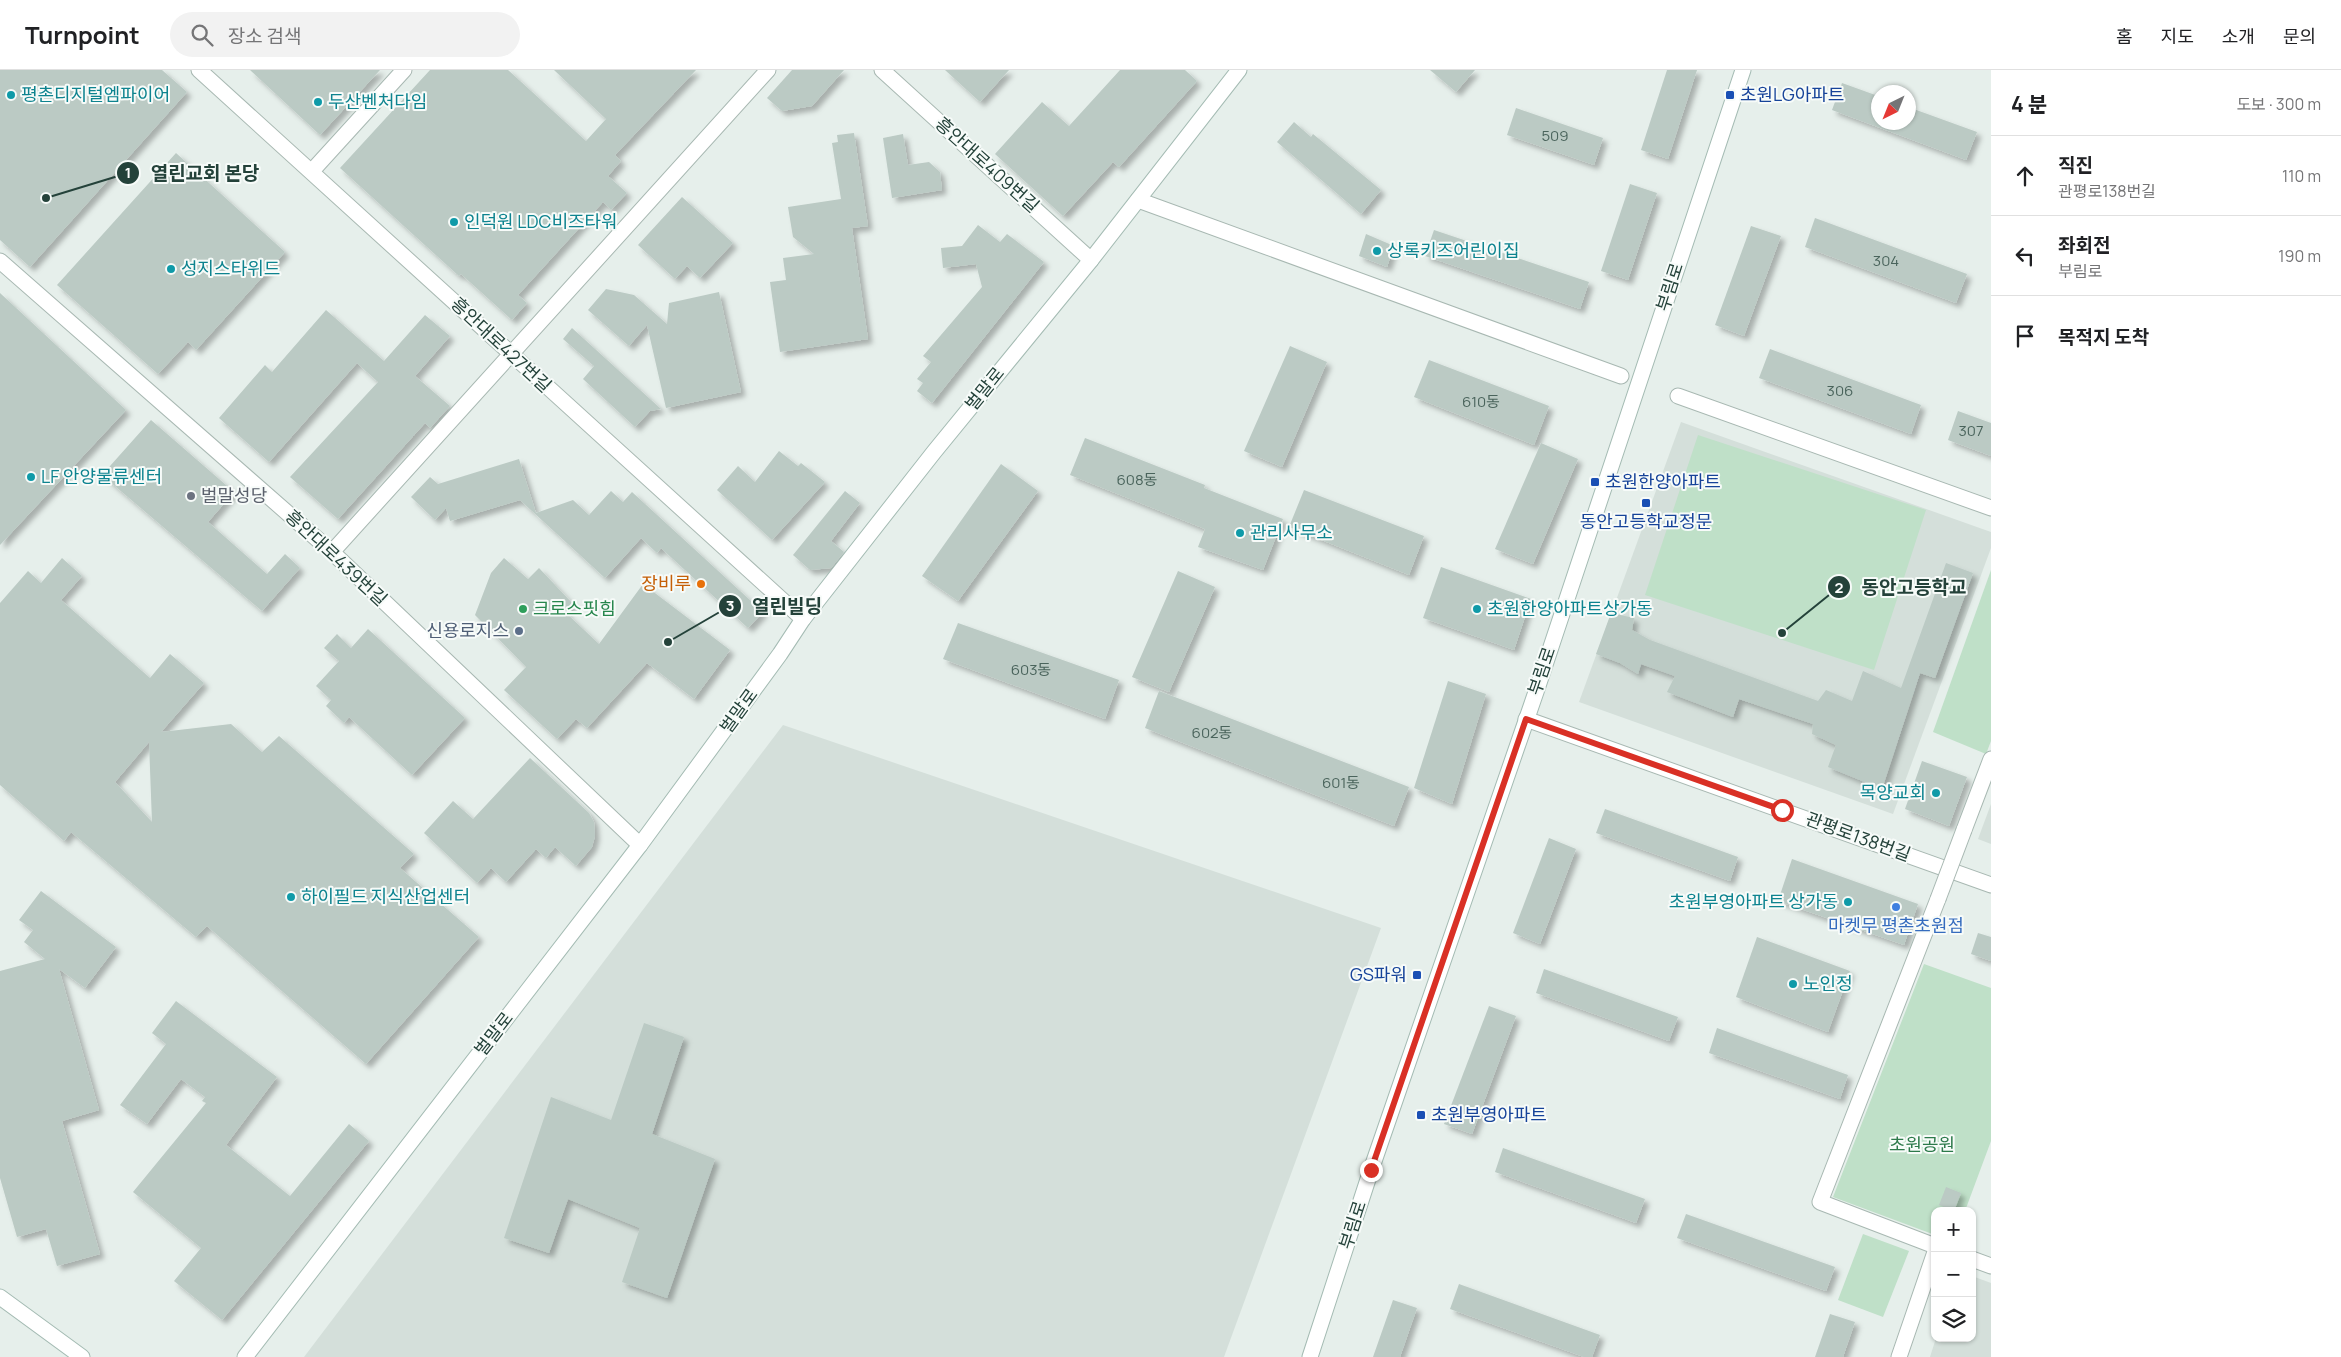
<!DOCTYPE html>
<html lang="ko">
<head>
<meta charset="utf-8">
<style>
	body { margin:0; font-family:Manrope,"Noto Sans KR",sans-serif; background:#f2f2f2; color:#202124 }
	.controls { position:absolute; right:15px; bottom:15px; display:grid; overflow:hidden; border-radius:10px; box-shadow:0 1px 4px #0004 }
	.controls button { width:45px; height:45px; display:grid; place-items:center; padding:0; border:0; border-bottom:1px solid #e0e0e0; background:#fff; color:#202124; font:25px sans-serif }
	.compass { position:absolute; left:1871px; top:15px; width:45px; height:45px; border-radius:50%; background:#fff; box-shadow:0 1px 4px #0004; rotate:223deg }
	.stop { position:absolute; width:15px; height:15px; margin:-11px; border:4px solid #d93025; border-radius:50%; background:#fff }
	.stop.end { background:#d93025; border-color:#fff; box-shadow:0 1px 5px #0008 }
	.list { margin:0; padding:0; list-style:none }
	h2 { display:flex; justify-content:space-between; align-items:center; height:65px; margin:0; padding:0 20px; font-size:21px }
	h2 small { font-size:16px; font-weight:400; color:#757577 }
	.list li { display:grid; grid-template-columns:32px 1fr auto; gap:15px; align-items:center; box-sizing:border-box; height:80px; padding:0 20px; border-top:1px solid #e0e0e0 }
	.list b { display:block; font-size:19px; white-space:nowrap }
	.list p { margin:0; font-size:16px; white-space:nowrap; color:#757577 }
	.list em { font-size:16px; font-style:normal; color:#757577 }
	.icon { flex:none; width:28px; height:28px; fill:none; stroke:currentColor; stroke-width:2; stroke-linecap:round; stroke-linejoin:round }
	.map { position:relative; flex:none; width:1991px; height:1287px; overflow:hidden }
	header { display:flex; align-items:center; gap:30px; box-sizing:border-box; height:70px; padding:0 25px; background:#fff; border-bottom:1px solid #e0e0e0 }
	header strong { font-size:24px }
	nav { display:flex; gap:28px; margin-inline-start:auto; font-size:18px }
	.search { width:350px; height:45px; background:#f2f2f2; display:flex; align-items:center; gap:12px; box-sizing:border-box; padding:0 18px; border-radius:28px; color:#757577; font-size:19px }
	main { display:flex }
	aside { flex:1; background:#fff }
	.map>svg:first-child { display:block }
	.built { fill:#d4dfda }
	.green { fill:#bfe0c8 }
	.building { fill:#bbcac4; fill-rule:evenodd; filter:url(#shadow) }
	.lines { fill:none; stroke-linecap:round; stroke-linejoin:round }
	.street-casing { stroke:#a8b8b2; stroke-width:17 }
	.secondary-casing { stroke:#a4bbb3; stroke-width:17 }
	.street { stroke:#fff; stroke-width:15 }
	.secondary { stroke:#fff; stroke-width:15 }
	.street-bridge-casing { stroke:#a8b8b2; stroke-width:17; stroke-linecap:butt }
	.street-bridge { stroke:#fff; stroke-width:15 }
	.route { stroke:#d93025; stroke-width:6 }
	.culture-dot { fill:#0f9aa8; stroke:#f7fbf9; stroke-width:2 }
	.transit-dot { fill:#1a4fb4; stroke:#f7fbf9; stroke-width:2 }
	.worship-dot { fill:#6b7280; stroke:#f7fbf9; stroke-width:2 }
	.food-dot { fill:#e8710a; stroke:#f7fbf9; stroke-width:2 }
	.leisure-dot { fill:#2e9e5b; stroke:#f7fbf9; stroke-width:2 }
	.service-dot { fill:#5c6f8a; stroke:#f7fbf9; stroke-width:2 }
	.shop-dot { fill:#3f7fe0; stroke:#f7fbf9; stroke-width:2 }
	.labels { text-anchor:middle; stroke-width:4; stroke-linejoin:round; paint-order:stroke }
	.number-label { font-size:15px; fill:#4a645c }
	.culture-label { font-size:18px; fill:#0d838f; stroke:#f7fbf9; text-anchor:start }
	.transit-label { font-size:18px; fill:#164399; stroke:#f7fbf9; text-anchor:start }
	.street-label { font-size:18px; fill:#24423a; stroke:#f7fbf9 }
	.worship-label { font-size:18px; fill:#5b616d; stroke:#f7fbf9; text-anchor:start }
	.food-label { font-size:18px; fill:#c56008; stroke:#f7fbf9; text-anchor:end }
	.leisure-label { font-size:18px; fill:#27864d; stroke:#f7fbf9; text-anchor:start }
	.service-label { font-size:18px; fill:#4e5e75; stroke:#f7fbf9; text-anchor:end }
	.shop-label { font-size:18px; fill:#366cbe; stroke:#f7fbf9 }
	.park-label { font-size:18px; fill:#2d7a4b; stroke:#f7fbf9 }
	.leader { fill:none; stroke:#24423a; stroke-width:2 }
	.callout-dot { fill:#24423a; stroke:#f7fbf9; stroke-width:2 }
	.mark-label { font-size:15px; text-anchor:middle; font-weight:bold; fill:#fff }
	.callout-label { font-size:19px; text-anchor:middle; font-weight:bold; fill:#24423a; stroke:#f7fbf9; stroke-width:4; stroke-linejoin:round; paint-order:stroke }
</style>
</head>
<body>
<header>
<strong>Turnpoint</strong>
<div class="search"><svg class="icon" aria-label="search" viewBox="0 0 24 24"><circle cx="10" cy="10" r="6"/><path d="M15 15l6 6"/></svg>장소 검색</div>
<nav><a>홈</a><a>지도</a><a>소개</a><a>문의</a></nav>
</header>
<main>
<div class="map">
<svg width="1991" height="1287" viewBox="0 0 1991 1287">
	<defs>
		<filter id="shadow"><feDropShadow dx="4.5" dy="4.5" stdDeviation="2.5" flood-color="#0004"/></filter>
	</defs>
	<rect width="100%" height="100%" fill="#e6efeb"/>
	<g class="built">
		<polygon points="1681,352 1991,462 1991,478 1893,744 1579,632"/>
		<polygon points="783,655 1381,858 1224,1287 304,1287"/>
		<polygon points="1991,734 1991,774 1978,769"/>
		<polygon points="1972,1206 1991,1213 1991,1287 1930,1287 1936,1268 1972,1268"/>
	</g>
	<g class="green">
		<polygon points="1698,365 1926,440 1874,600 1645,525"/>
		<polygon points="1991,500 1991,671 1986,684 1933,662"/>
		<polygon points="1924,894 1991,918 1991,1071 1965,1141 1935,1141 1935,1165 1833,1127"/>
		<polygon points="1863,1164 1909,1181 1883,1247 1838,1230"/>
	</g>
	<g class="building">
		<polygon points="0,0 162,0 187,22 30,197 0,170"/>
		<polygon points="250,0 380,0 320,65"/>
		<polygon points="430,0 508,0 586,71 606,49 554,0 696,0 615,85 621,91 608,106 627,123 611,140 603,132 518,225 527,233 512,250 461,204 459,206 340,98"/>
		<polygon points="792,0 844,0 812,36 782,41 767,28"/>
		<polygon points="945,0 1009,0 980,32"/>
		<polygon points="1120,0 1185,0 1197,11 1119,97 1113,92 1063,146 995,84 1042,32 1069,56"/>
		<polygon points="1430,0 1475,0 1456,22"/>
		<polygon points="1667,0 1697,0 1668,89 1641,80"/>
		<polygon points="1842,13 1878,26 1878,52 1908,52 1908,37 1977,62 1966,90 1832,40"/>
		<polygon points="1516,38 1603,68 1594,95 1507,65"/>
		<polygon points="1294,52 1311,67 1313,64 1381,120 1361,144 1277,72"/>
		<polygon points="854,63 868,156 852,158 868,269 780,282 770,212 786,210 783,188 814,184 793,167 788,137 841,129 832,73 838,72 837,65"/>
		<polygon points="903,64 908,95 929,92 940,102 942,120 892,128 883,68"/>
		<polygon points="176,83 285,182 196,280 188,272 158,304 57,215"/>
		<polygon points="1630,114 1657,123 1628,210 1601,201"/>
		<polygon points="682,127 733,173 700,208 687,196 675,209 638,175"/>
		<polygon points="1815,148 1967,204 1956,233 1805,177"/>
		<polygon points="978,155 1000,172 1007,164 1044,192 932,333 917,321 923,313 917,309 931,292 923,286 982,217 976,194 943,198 941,178 962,176"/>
		<polygon points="1751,156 1781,166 1744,266 1715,255"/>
		<polygon points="1434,160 1589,212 1580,239 1425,186"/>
		<polygon points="1366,164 1394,176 1387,197 1359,186"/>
		<polygon points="606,219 634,225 667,254 669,233 719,222 741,322 666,338 647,255 629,276 588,240"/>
		<polygon points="0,223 126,340 0,475"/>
		<polygon points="326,240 384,291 425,245 450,266 415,306 450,336 430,358 425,353 338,449 290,407 378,312 357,293 269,392 219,348 265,295 272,302"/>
		<polygon points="572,258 661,339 650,341 635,357 583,309 594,296 563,269"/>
		<polygon points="1290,276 1327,292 1282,397 1244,381"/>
		<polygon points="1770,279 1921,335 1911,364 1759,308"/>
		<polygon points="1429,290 1549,336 1534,375 1414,327"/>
		<polygon points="1958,341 1991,353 1991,386 1948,370"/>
		<polygon points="151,350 234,422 208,452 267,504 285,484 300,498 262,541 102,405"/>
		<polygon points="1085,368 1205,415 1204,418 1283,449 1263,500 1198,477 1205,459 1070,405"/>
		<polygon points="1541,373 1578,389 1533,494 1495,479"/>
		<polygon points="779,381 798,396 801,393 825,412 772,470 717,420 738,396 755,412"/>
		<polygon points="519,389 536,443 573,430 589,445 611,421 623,432 632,422 763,542 748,558 661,478 657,483 641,468 605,508 520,430 450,451 446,438 435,450 411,427 430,407 438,414"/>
		<polygon points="1001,394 1038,421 958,531 922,506"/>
		<polygon points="1304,420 1424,466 1409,505 1289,457"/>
		<polygon points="845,421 860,433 831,471 844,482 831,498 810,500 793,485"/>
		<path d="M62,488L82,506L61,530L150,608L170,584L204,613L161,662L231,654L262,682L279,666L414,784L400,798L479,867L366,994L207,856L196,867L71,762L64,771L0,715V533L28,501L41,513ZM149,672L152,752L115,712Z"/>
		<polygon points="504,488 528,509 539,498 573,534 565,542 599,574 643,514 730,580 694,629 647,593 587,658 576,649 557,669 504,620 526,597 475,545 491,503"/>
		<polygon points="1946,493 1973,503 1935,608 1920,603 1882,719 1828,697 1836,675 1812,664 1813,654 1739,629 1733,647 1667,622 1675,606 1641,594 1638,604 1620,593 1596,584 1611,543 1634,548 1632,560 1650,570 1818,631 1826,620 1852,631 1863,601 1901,618"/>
		<polygon points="1441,497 1531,529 1514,580 1423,548"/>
		<polygon points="1178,501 1215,517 1169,622 1132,607"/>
		<polygon points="958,553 1119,610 1105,649 943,589"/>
		<polygon points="368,559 465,648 412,705 349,647 344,653 326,636 331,630 316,616 339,591 324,578 337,564 351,578"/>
		<polygon points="1448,611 1486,624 1452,734 1414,718"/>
		<polygon points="1159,621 1409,717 1394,756 1145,658"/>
		<polygon points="530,688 589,743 594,752 595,766 592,777 576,796 555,777 546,788 536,779 506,812 491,798 477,813 424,763 453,731 473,749"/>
		<polygon points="1922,691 1967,707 1949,756 1905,739"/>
		<polygon points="1605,739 1738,787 1730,811 1596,763"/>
		<polygon points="1549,768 1576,779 1540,874 1513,863"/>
		<polygon points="1792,789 1918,834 1904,875 1778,831"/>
		<polygon points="41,821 116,877 85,918 59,899 99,1040 62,1051 100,1184 57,1196 46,1159 17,1167 0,1108 0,901 45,889 24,872 33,860 19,850"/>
		<polygon points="1978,863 1991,867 1991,891 1971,884"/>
		<polygon points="1757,867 1850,901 1828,962 1736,927"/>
		<polygon points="1544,899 1678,947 1669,971 1536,923"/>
		<polygon points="176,931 277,1007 226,1075 290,1126 349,1054 369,1071 222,1250 174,1211 201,1178 133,1122 206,1033 202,1031 205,1027 181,1009 147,1054 120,1035 166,974 152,963"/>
		<polygon points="1489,936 1516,946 1472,1064 1444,1054"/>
		<polygon points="644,953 684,967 652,1064 715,1089 667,1228 622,1212 640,1158 568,1129 549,1183 504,1168 551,1027 611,1050"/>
		<polygon points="1717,958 1848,1005 1840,1029 1709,983"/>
		<polygon points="1503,1078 1645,1129 1636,1153 1495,1102"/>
		<polygon points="1946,1117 1961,1123 1954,1141 1939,1135"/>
		<polygon points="1686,1144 1835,1197 1826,1221 1677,1168"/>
		<polygon points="1459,1214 1600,1265 1592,1287 1584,1287 1450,1239"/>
		<polygon points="1393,1230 1417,1238 1400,1287 1373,1287"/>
		<polygon points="1830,1244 1855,1252 1843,1287 1815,1287"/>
	</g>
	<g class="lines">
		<defs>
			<g id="street">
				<polyline points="199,0 803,549"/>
				<polyline points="882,0 1091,190"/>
				<polyline points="312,101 404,0"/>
				<polyline points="1138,130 1621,306"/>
				<polyline points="0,191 332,482 640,775"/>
				<polyline points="1678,326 1991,438"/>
				<polyline points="332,482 768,0"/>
				<polyline points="1526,649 1991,815"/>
				<polyline points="1964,760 1991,689"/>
				<polyline points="1935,1176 1820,1132 1938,829"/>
				<polyline points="1972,1189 1991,1196"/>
				<polyline points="1899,1287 1935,1182"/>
			</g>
			<g id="secondary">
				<polyline points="0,1227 82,1287"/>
				<polyline points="245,1287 640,775 780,584 803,549 934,382 1091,190 1239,0"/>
				<polyline points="1310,1287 1371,1100 1537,619 1743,0"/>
			</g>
		</defs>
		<use href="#street" class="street-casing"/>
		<use href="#secondary" class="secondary-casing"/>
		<use href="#street" class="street"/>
		<use href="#secondary" class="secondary"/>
		<defs>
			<polyline id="street-bridge" points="1938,829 1964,760"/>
		</defs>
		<use href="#street-bridge" class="street-bridge-casing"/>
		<use href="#street-bridge" class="street-bridge"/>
	</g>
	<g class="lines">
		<polyline class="route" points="1371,1100 1526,649 1782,740"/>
	</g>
	<g class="culture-dot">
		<circle cx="11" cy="25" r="5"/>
		<circle cx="318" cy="32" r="5"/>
		<circle cx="454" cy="152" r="5"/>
		<circle cx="1377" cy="181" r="5"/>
		<circle cx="171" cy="199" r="5"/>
		<circle cx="31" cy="407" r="5"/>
		<circle cx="1240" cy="463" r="5"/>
		<circle cx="1477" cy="539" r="5"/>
		<circle cx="1936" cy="723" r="5"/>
		<circle cx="291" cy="827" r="5"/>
		<circle cx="1848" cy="832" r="5"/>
		<circle cx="1793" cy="914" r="5"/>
	</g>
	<g class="transit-dot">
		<rect x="1725" y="20" width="10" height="10" rx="2.5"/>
		<rect x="1590" y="407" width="10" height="10" rx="2.5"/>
		<rect x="1641" y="428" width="10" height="10" rx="2.5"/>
		<rect x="1412" y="900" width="10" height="10" rx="2.5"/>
		<rect x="1416" y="1040" width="10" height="10" rx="2.5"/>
	</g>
	<circle class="worship-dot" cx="191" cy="426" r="5"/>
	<circle class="food-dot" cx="701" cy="514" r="5"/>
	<circle class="leisure-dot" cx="523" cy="539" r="5"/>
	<circle class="service-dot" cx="519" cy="561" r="5"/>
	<circle class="shop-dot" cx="1896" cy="837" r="5"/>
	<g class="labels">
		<g class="number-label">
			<text x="1555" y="71">509</text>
			<text x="1886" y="196">304</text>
			<text x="1840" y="326">306</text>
			<text x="1481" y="337">610동</text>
			<text x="1971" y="366">307</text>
			<text x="1137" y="415">608동</text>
			<text x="1031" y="605">603동</text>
			<text x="1212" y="668">602동</text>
			<text x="1341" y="718">601동</text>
		</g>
		<g class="culture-label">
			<text x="21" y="31">평촌디지털엠파이어</text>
			<text x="328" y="38">두산벤처다임</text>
			<text x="464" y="158">인덕원 LDC비즈타워</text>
			<text x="1387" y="187">상록키즈어린이집</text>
			<text x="181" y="205">성지스타위드</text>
			<text x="41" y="413">LF 안양물류센터</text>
			<text x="1250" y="469">관리사무소</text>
			<text x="1487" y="545">초원한양아파트상가동</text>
			<text x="1926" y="729" text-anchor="end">목양교회</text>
			<text x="301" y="833">하이필드 지식산업센터</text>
			<text x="1838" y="838" text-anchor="end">초원부영아파트 상가동</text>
			<text x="1803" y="920">노인정</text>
		</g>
		<g class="transit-label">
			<text x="1740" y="31">초원LG아파트</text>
			<text x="1605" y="418">초원한양아파트</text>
			<text x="1646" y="458" text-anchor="middle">동안고등학교정문</text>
			<text x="1407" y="911" text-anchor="end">GS파워</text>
			<text x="1431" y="1051">초원부영아파트</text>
		</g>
		<g class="street-label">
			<text transform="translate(987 95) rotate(42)" y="6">흥안대로409번길</text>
			<text transform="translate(1670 217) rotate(-72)" y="6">부림로</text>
			<text transform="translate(501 275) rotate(43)" y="6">흥안대로427번길</text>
			<text transform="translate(985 319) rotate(-51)" y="6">벌말로</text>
			<text transform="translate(336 488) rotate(43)" y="6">흥안대로439번길</text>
			<text transform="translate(1542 601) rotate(-71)" y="6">부림로</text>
			<text transform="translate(739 641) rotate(-54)" y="6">벌말로</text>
			<text transform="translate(1858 767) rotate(20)" y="6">관평로138번길</text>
			<text transform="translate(494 964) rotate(-52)" y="6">벌말로</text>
			<text transform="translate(1353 1155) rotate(-72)" y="6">부림로</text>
		</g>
		<g class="worship-label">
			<text x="201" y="432">벌말성당</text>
		</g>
		<g class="food-label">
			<text x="691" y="520">장비루</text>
		</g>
		<g class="leisure-label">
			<text x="533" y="545">크로스핏힘</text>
		</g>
		<g class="service-label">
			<text x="509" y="567">신용로지스</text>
		</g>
		<g class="shop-label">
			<text x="1896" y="862">마켓무 평촌초원점</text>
		</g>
		<g class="park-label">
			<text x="1922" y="1081">초원공원</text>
		</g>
	</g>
	<path class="leader" d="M46 128L128 103M1782 563L1839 517M668 572L730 536"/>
	<g class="callout-dot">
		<circle cx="46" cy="128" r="5"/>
		<circle cx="1782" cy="563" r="5"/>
		<circle cx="668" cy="572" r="5"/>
		<circle cx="128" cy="103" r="12"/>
		<circle cx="1839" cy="517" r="12"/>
		<circle cx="730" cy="536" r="12"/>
	</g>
	<g class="mark-label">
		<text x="128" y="108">1</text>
		<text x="1839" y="523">2</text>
		<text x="730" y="541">3</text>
	</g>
	<g class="callout-label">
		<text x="205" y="110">열린교회 본당</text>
		<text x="1914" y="524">동안고등학교</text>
		<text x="787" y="543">열린빌딩</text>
	</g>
</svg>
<div class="controls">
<button>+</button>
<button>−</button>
<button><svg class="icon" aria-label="layers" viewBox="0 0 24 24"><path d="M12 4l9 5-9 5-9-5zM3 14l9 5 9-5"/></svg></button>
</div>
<svg class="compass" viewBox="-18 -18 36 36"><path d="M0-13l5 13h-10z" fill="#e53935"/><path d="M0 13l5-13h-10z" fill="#757577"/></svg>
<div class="stop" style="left:1782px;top:740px"></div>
<div class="stop end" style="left:1371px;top:1100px"></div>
</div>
<aside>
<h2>4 분<small>도보 · 300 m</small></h2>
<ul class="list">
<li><svg class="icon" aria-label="ahead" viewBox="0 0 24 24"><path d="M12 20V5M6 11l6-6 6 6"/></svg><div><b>직진</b><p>관평로138번길</p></div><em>110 m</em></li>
<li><svg class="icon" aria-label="left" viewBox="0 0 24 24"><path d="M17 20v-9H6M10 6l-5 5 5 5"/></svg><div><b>좌회전</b><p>부림로</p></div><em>190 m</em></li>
<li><svg class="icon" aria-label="arrive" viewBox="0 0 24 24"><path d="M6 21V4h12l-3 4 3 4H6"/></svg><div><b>목적지 도착</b></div></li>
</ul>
</aside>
</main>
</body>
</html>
